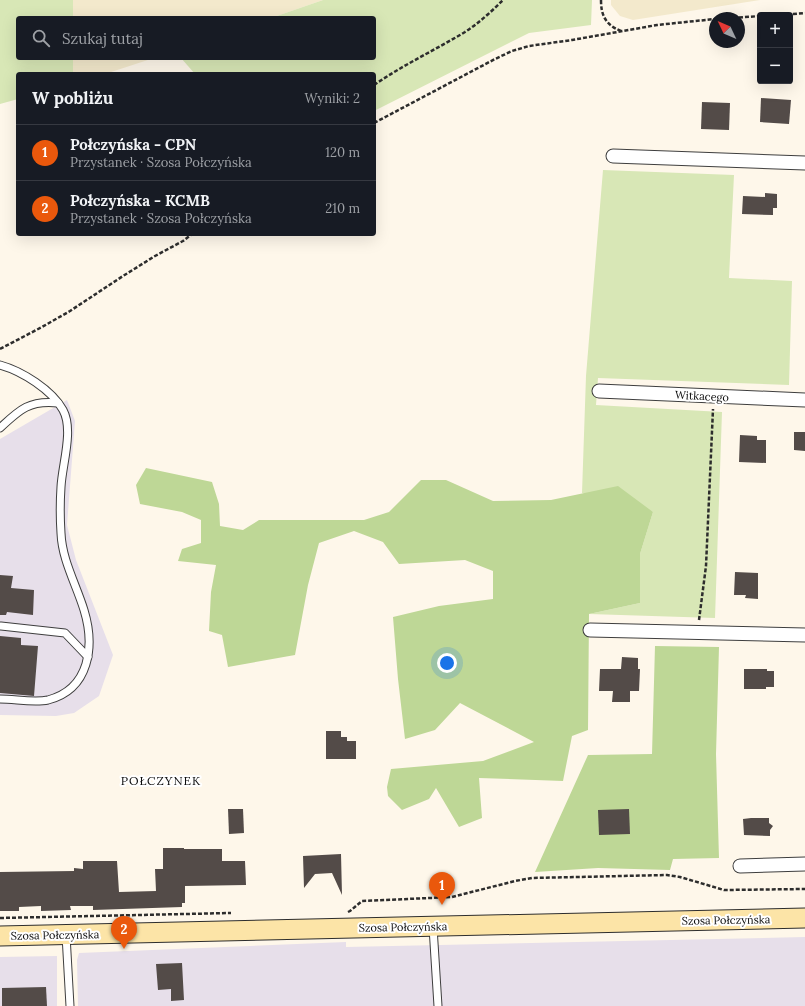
<!DOCTYPE html>
<html lang="pl">
<head>
<meta charset="utf-8">
<style>
	body { margin:0; font-family:Lora,serif; background:#242831; color:#f1f3f6 }
	.controls { position:absolute; right:12px; top:12px; display:grid; overflow:hidden; border-radius:4px; box-shadow:0 4px 16px #0002 }
	.controls button { width:36px; height:36px; display:grid; place-items:center; padding:0; border:0; border-bottom:1px solid #363941; background:#171b24; color:#f1f3f6; font:20px sans-serif }
	.compass { position:absolute; left:709px; top:12px; width:36px; height:36px; border-radius:50%; background:#171b24; box-shadow:0 4px 16px #0002; rotate:314deg }
	.you { position:absolute; left:447px; top:663px; width:14px; height:14px; margin:-10px; border:3px solid #fff; border-radius:50%; background:#1a73e8; box-shadow:0 0 0 6px #1a73e833 }
	.badge { display:grid; place-items:center; width:26px; height:26px; border-radius:50%; background:#ea580c; color:#fff; font-size:13px; font-weight:700 }
	.pin { position:absolute; translate:-50% -33px; filter:drop-shadow(0 1px 2px #0008) }
	.pin::after { content:''; position:absolute; top:21px; width:14px; height:12px; background:inherit; clip-path:polygon(0 0,100% 0,50% 100%) }
	.list { margin:0; padding:0; list-style:none }
	h2 { display:flex; justify-content:space-between; align-items:center; height:52px; margin:0; padding:0 16px; font-size:17px }
	h2 small { font-size:13px; font-weight:400; color:#9ea1a6 }
	.list li { display:grid; grid-template-columns:26px 1fr auto; gap:12px; align-items:center; box-sizing:border-box; height:56px; padding:0 16px; border-top:1px solid #363941 }
	.list b { display:block; font-size:15px; white-space:nowrap }
	.list p { margin:0; font-size:13px; white-space:nowrap; color:#9ea1a6 }
	.list em { font-size:13px; font-style:normal; color:#9ea1a6 }
	.icon { flex:none; width:22px; height:22px; fill:none; stroke:currentColor; stroke-width:2; stroke-linecap:round; stroke-linejoin:round }
	.map { position:relative; flex:none; width:805px; height:1006px; overflow:hidden }
	.search { position:absolute; background:#171b24; box-shadow:0 4px 16px #0002; left:16px; top:16px; width:360px; height:44px; display:flex; align-items:center; gap:10px; box-sizing:border-box; padding:0 14px; border-radius:4px; color:#9ea1a6; font-size:15px }
	.panel { position:absolute; background:#171b24; box-shadow:0 4px 16px #0002; left:16px; top:72px; width:360px; height:164px; border-radius:4px }
	.map>svg:first-child { display:block }
	.industrial { fill:#e7dfea }
	.farmland { fill:#f3e9cc }
	.green { fill:#d8e7b6 }
	.forest { fill:#bed796 }
	.building { fill:#534b48 }
	.lines { fill:none; stroke-linecap:round; stroke-linejoin:round }
	.service-casing { stroke:#3e3e3e; stroke-width:9 }
	.minor-casing { stroke:#3e3e3e; stroke-width:15 }
	.secondary-casing { stroke:#2d2d2d; stroke-width:21 }
	.path { stroke:#2d2d2d; stroke-width:2.5; stroke-dasharray:4 2; stroke-linecap:butt }
	.service { stroke:#fff; stroke-width:7 }
	.minor { stroke:#fff; stroke-width:13 }
	.secondary { stroke:#fce4a7; stroke-width:19 }
	.labels { text-anchor:middle; stroke-width:4; stroke-linejoin:round; paint-order:stroke }
	.street-label { font-size:11px; fill:#0b0b0b; stroke:#fff }
	.neighbourhood-label { font-size:12px; letter-spacing:1px; fill:#0b0b0b; stroke:#fff }
</style>
</head>
<body>
<div class="map">
<svg width="805" height="1006" viewBox="0 0 805 1006">
	<rect width="100%" height="100%" fill="#fef7ea"/>
	<g class="industrial">
		<polygon points="67,400 75,421 67,525 76,560 113,655 99,696 74,713 56,716 0,715 0,439"/>
		<polygon points="805,937 805,1006 78,1006 77,960 79,953 346,942 346,947"/>
		<polygon points="57,956 57,1006 0,1006 0,957"/>
	</g>
	<g class="farmland">
		<polygon points="73,0 323,0 271,18 73,18"/>
		<polygon points="611,0 760,0 633,20 620,16 611,5"/>
		<polygon points="73,58 154,58 105,74 73,74"/>
	</g>
	<g class="green">
		<polygon points="0,0 73,0 73,18 18,18 18,58 73,58 73,74 18,74 18,99 0,104"/>
		<polygon points="323,0 592,0 591,25 529,33 374,111 374,74 195,74 181,58 374,58 374,18 271,18"/>
		<polygon points="603,170 734,175 729,278 792,281 789,385 598,378 596,405 722,412 715,618 589,614 640,603 640,554 653,512 582,493 586,376"/>
	</g>
	<g class="forest">
		<polygon points="146,468 212,482 219,504 220,526 243,530 259,520 364,520 389,512 421,480 446,480 493,501 551,500 618,486 653,512 640,554 640,603 589,614 588,730 572,736 563,781 479,778 482,818 459,827 436,788 429,799 402,810 388,796 387,787 391,769 483,761 534,742 460,703 435,730 405,739 398,679 393,617 439,606 493,599 493,571 465,560 399,564 383,542 354,531 319,543 308,585 295,655 228,667 222,635 209,631 211,592 216,565 178,561 182,549 201,543 201,520 182,512 140,504 136,485"/>
		<polygon points="655,646 719,647 716,754 719,858 673,859 670,870 598,868 535,872 588,755 652,754"/>
	</g>
	<g class="building">
		<polygon points="761,98 791,100 789,124 760,122"/>
		<polygon points="702,102 730,103 729,130 701,129"/>
		<polygon points="765,193 777,194 777,208 773,208 773,215 742,214 743,196 765,197"/>
		<polygon points="794,432 805,432 805,451 794,450"/>
		<polygon points="740,435 757,436 757,440 766,440 766,463 739,462"/>
		<polygon points="735,572 758,573 758,599 745,598 746,595 734,595"/>
		<polygon points="0,575 13,576 11,588 34,590 33,615 7,612 6,615 0,615"/>
		<polygon points="0,636 21,638 21,645 38,646 34,696 0,693"/>
		<polygon points="622,657 638,658 638,669 640,669 639,691 630,691 630,702 612,702 613,691 599,691 600,669 621,669"/>
		<polygon points="744,669 767,669 767,671 774,671 774,687 766,687 766,689 744,689"/>
		<polygon points="326,731 341,731 341,737 347,737 347,741 356,741 356,759 326,759"/>
		<polygon points="228,809 243,809 244,833 229,834"/>
		<polygon points="629,809 630,834 599,835 598,810"/>
		<polygon points="751,818 769,818 769,823 773,826 770,830 770,836 744,835 743,819"/>
		<polygon points="163,848 184,848 184,849 222,849 222,861 245,861 246,885 185,886 185,903 182,903 182,907 93,910 93,906 70,906 71,910 41,911 41,906 19,907 19,911 0,911 0,872 74,871 74,868 83,869 83,861 117,861 119,892 156,891 155,869 163,869"/>
		<polygon points="341,854 342,895 332,873 315,874 304,888 303,856"/>
		<polygon points="182,963 184,1000 171,1001 171,989 158,990 156,964"/>
		<polygon points="46,987 47,1006 2,1006 2,988"/>
	</g>
	<g class="lines">
		<defs>
			<g id="service">
				<path d="M0,365C22,371 52,390 63,410C74,430 62,465 61,487C60,502 60,518 61,533C62,560 76,584 84,610C95,646 90,689 48,700C34,703 15,699 0,699"/>
				<path d="M0,428C20,409 30,400 58,403"/>
				<polyline points="1,626 65,633 88,657"/>
				<polyline points="433,927 438,1006"/>
				<polyline points="66,935 70,1006"/>
			</g>
			<g id="minor">
				<polyline points="613,156 805,163"/>
				<polyline points="599,391 805,400"/>
				<polyline points="590,630 805,635"/>
				<polyline points="740,866 805,864"/>
			</g>
			<polyline id="secondary" points="0,936 805,918"/>
		</defs>
		<use href="#service" class="service-casing"/>
		<use href="#minor" class="minor-casing"/>
		<use href="#secondary" class="secondary-casing"/>
		<g class="path">
			<path d="M601,0C601,16 606,25 621,31"/>
			<polyline points="781,15 805,13"/>
			<polyline points="733,18 760,16"/>
			<path d="M374,85C403,65 435,50 465,32C479,23 492,11 503,0"/>
			<polyline points="374,123 495,59 512,51 529,46 572,40 657,25 715,19"/>
			<polyline points="0,349 42,327 70,311 123,276 155,256 183,241 192,234"/>
			<polyline points="699,620 706,566 713,409"/>
			<polyline points="348,912 350,911 362,901 452,897 515,881 532,878 667,875 680,877 724,890 805,889"/>
			<polyline points="0,918 231,913"/>
		</g>
		<use href="#service" class="service"/>
		<use href="#minor" class="minor"/>
		<use href="#secondary" class="secondary"/>
	</g>
	<g class="labels">
		<g class="street-label">
			<text transform="translate(702 396) rotate(3)" y="4">Witkacego</text>
			<text transform="translate(726 920) rotate(-1)" y="4">Szosa Połczyńska</text>
			<text transform="translate(403 927) rotate(-1)" y="4">Szosa Połczyńska</text>
			<text transform="translate(55 935) rotate(-1)" y="4">Szosa Połczyńska</text>
		</g>
		<g class="neighbourhood-label">
			<text x="161" y="785">POŁCZYNEK</text>
		</g>
	</g>
</svg>
<div class="controls">
<button>+</button>
<button>−</button>
</div>
<svg class="compass" viewBox="-18 -18 36 36"><path d="M0-13l5 13h-10z" fill="#e53935"/><path d="M0 13l5-13h-10z" fill="#9ea1a6"/></svg>
<div class="you"></div>
<div class="pin badge" style="left:442px;top:905px">1</div>
<div class="pin badge" style="left:124px;top:949px">2</div>
<div class="search"><svg class="icon" aria-label="search" viewBox="0 0 24 24"><circle cx="10" cy="10" r="6"/><path d="M15 15l6 6"/></svg>Szukaj tutaj</div>
<section class="panel">
<h2>W pobliżu<small>Wyniki: 2</small></h2>
<ul class="list">
<li><span class="badge">1</span><div><b>Połczyńska - CPN</b><p>Przystanek · Szosa Połczyńska</p></div><em>120 m</em></li>
<li><span class="badge">2</span><div><b>Połczyńska - KCMB</b><p>Przystanek · Szosa Połczyńska</p></div><em>210 m</em></li>
</ul>
</section>
</div>
</body>
</html>
